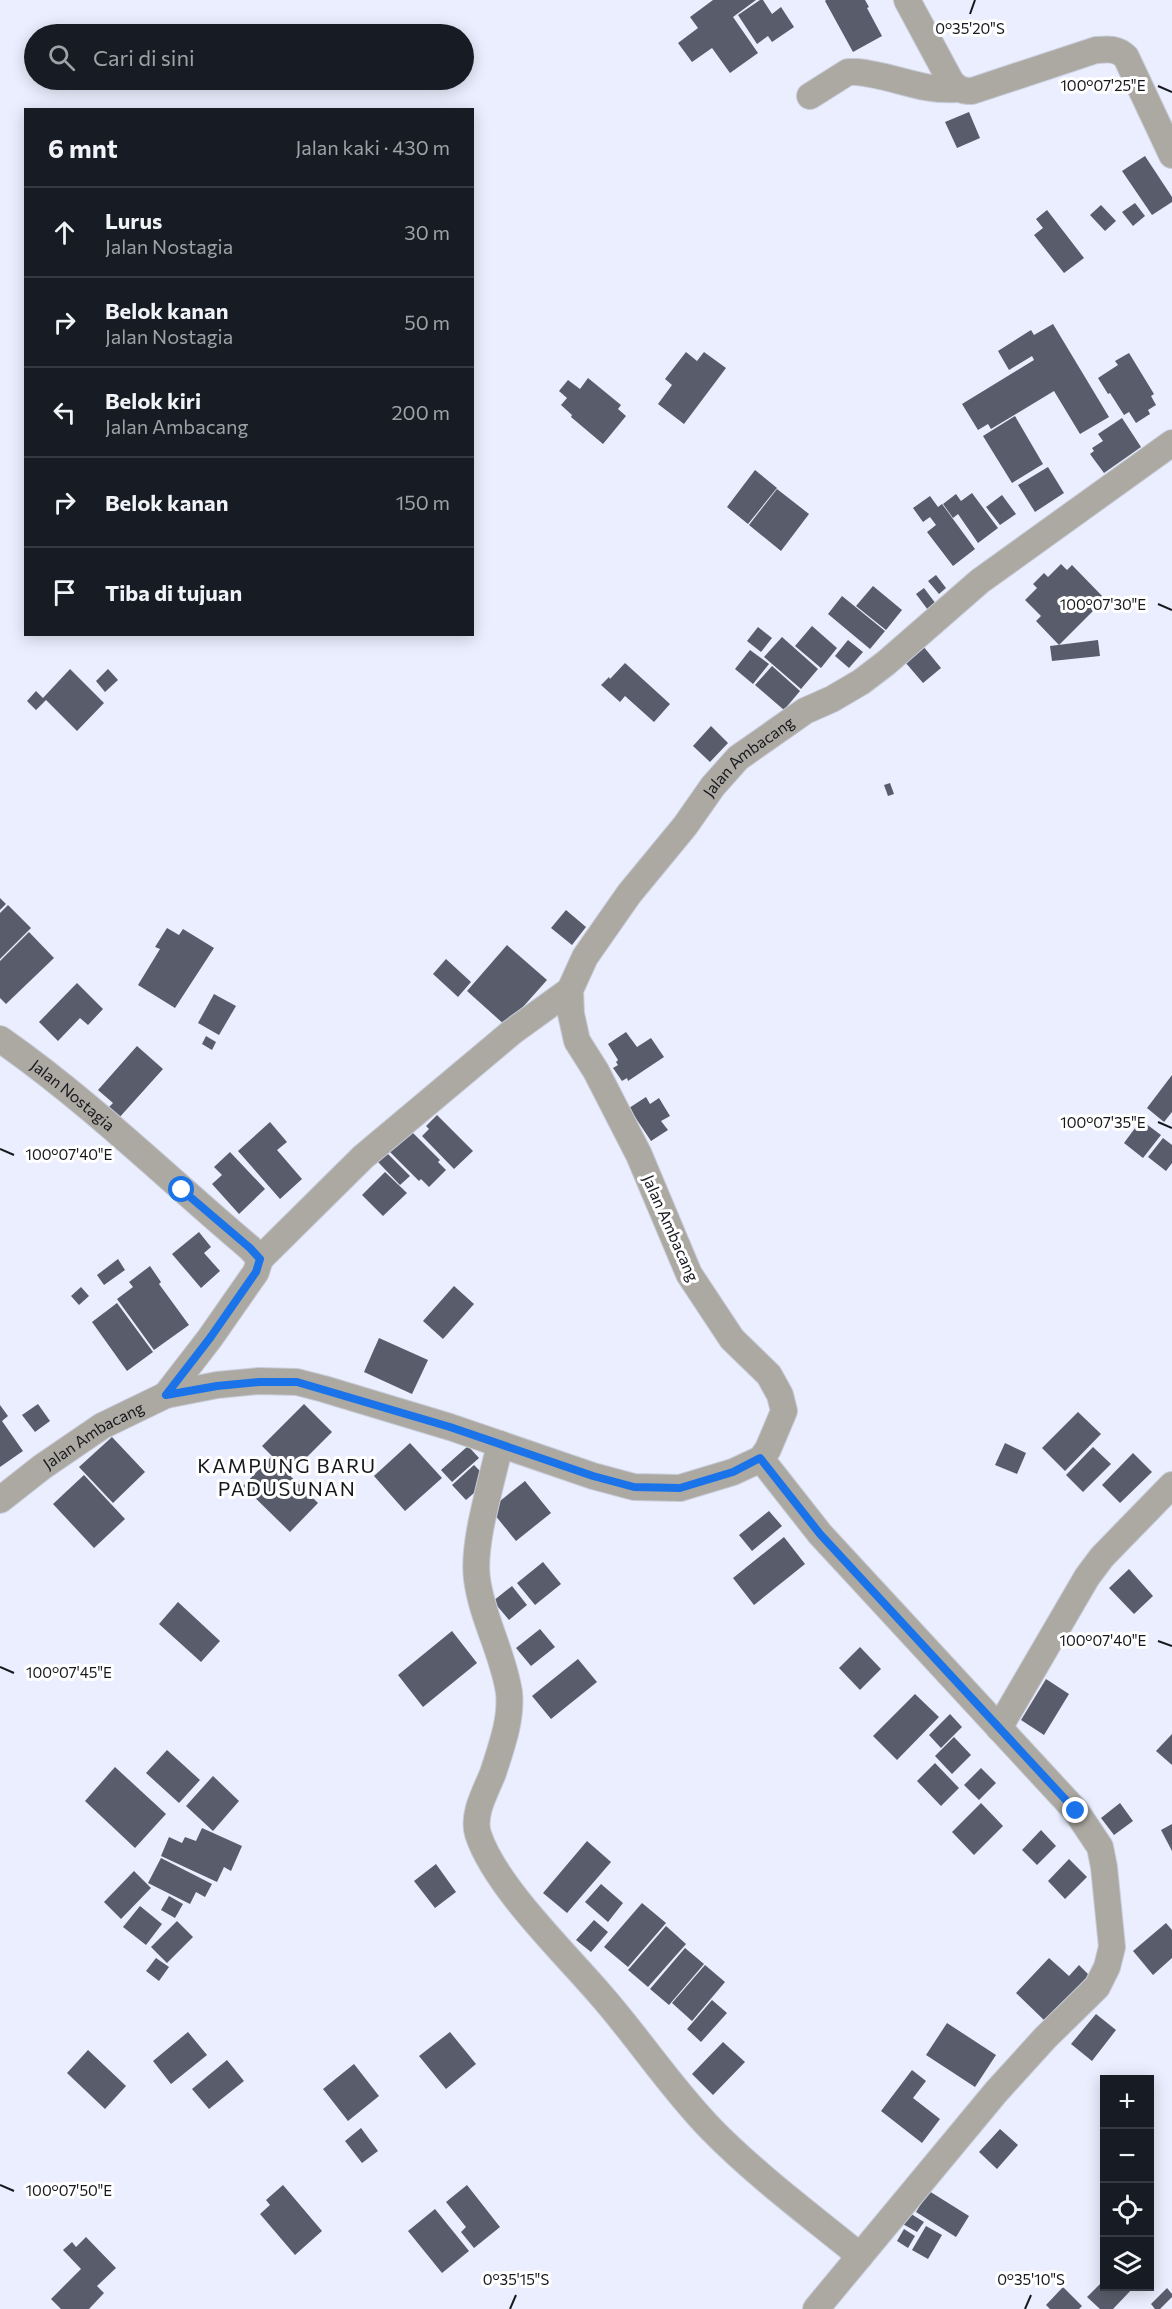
<!DOCTYPE html>
<html lang="id">
<head>
<meta charset="utf-8">
<style>
	body { margin:0; font-family:Commissioner,sans-serif; background:#20242c; color:#f1f3f6 }
	.controls { position:absolute; right:18px; bottom:18px; display:grid; overflow:hidden; border-radius:0px; box-shadow:0 3px 15px #0003 }
	.controls button { width:54px; height:54px; display:grid; place-items:center; padding:0; border:0; border-bottom:2px solid #363941; background:#171b24; color:#f1f3f6; font:30px sans-serif }
	.stop { position:absolute; width:18px; height:18px; margin:-14px; border:4px solid #1a73e8; border-radius:50%; background:#fff }
	.stop.end { background:#1a73e8; border-color:#fff; box-shadow:0 2px 6px #0008 }
	.list { margin:0; padding:0; list-style:none }
	h2 { display:flex; justify-content:space-between; align-items:center; height:78px; margin:0; padding:0 24px; font-size:26px }
	h2 small { font-size:20px; font-weight:400; color:#9ea1a6 }
	.list li { display:grid; grid-template-columns:39px 1fr auto; gap:18px; align-items:center; box-sizing:border-box; height:90px; padding:0 24px; border-top:2px solid #363941 }
	.list b { display:block; font-size:22px; white-space:nowrap }
	.list p { margin:0; font-size:20px; white-space:nowrap; color:#9ea1a6 }
	.list em { font-size:20px; font-style:normal; color:#9ea1a6 }
	.icon { flex:none; width:33px; height:33px; fill:none; stroke:currentColor; stroke-width:2; stroke-linecap:round; stroke-linejoin:round }
	.map { position:relative; flex:none; width:1172px; height:2309px; overflow:hidden }
	.search { position:absolute; background:#171b24; box-shadow:0 3px 15px #0003; left:24px; top:24px; width:450px; height:66px; display:flex; align-items:center; gap:15px; box-sizing:border-box; padding:0 21px; border-radius:33px; color:#9ea1a6; font-size:22px }
	.panel { position:absolute; background:#171b24; box-shadow:0 3px 15px #0003; left:24px; top:108px; width:450px; height:528px; border-radius:0px }
	.map>svg:first-child { display:block }
	.building { fill:#595c6a }
	.lines { fill:none; stroke-linecap:round; stroke-linejoin:round }
	.minor-casing { stroke:#c8ccda; stroke-width:28 }
	.minor { stroke:#aca9a2; stroke-width:26 }
	.route { stroke:#1a73e8; stroke-width:8 }
	.ticks { fill:none; stroke:#17181e; stroke-width:2 }
	.labels { text-anchor:middle; stroke-width:6; stroke-linejoin:round; paint-order:stroke }
	.street-label { font-size:16px; fill:#17181e; stroke:#fff }
	.quarter-label { font-size:20px; letter-spacing:1.5px; fill:#17181e; stroke:#fff }
	.ticks-label { font-size:15px; text-anchor:middle; fill:#17181e; stroke:#fff; stroke-width:6; stroke-linejoin:round; paint-order:stroke }
</style>
</head>
<body>
<div class="map">
<svg width="1172" height="2309" viewBox="0 0 1172 2309">
	<rect width="100%" height="100%" fill="#eaeefe"/>
	<g class="building">
		<polygon points="713,0 756,0 733,17 758,53 730,73 712,48 692,62 678,43 698,28 690,17"/>
		<polygon points="760,0 763,0 772,14 781,7 794,27 772,42 768,36 757,44 738,15"/>
		<polygon points="826,0 865,0 869,7 867,8 882,36 853,52 825,1"/>
		<polygon points="969,112 980,138 957,148 945,122"/>
		<polygon points="1145,156 1172,197 1172,202 1152,215 1122,171"/>
		<polygon points="1135,203 1145,216 1133,226 1122,212"/>
		<polygon points="1101,205 1116,221 1105,231 1090,215"/>
		<polygon points="1047,210 1084,258 1064,273 1034,235 1043,228 1036,219"/>
		<polygon points="1053,324 1109,417 1080,434 1054,391 991,429 988,424 978,430 962,404 1034,360 1032,356 1009,370 998,351 1031,330 1034,335"/>
		<polygon points="686,352 697,361 704,352 726,368 684,424 658,404 672,385 665,379"/>
		<polygon points="1129,353 1154,394 1151,396 1156,405 1148,410 1150,414 1136,423 1129,412 1124,415 1110,393 1108,394 1098,378 1118,365 1115,361"/>
		<polygon points="588,378 621,405 618,409 626,416 603,444 571,417 572,415 561,405 567,398 559,391 568,380 580,389"/>
		<polygon points="1015,416 1043,464 1012,483 983,436"/>
		<polygon points="1122,418 1141,447 1104,473 1090,454 1094,451 1092,448 1103,441 1098,434"/>
		<polygon points="1048,467 1064,493 1035,512 1018,485"/>
		<polygon points="755,470 777,488 748,524 727,507"/>
		<polygon points="777,489 809,514 781,551 749,525"/>
		<polygon points="972,493 998,528 978,543 958,514 953,518 943,504 956,494 961,501"/>
		<polygon points="1002,495 1016,514 1000,525 986,507"/>
		<polygon points="930,496 938,507 942,504 975,549 953,566 927,532 936,525 930,517 923,522 913,508"/>
		<polygon points="1061,564 1067,570 1072,565 1105,599 1059,645 1036,621 1041,616 1025,600 1037,588 1033,584 1044,573 1048,577"/>
		<polygon points="936,575 946,588 939,594 928,581"/>
		<polygon points="873,586 902,610 886,630 856,606"/>
		<polygon points="924,588 936,604 928,610 916,594"/>
		<polygon points="842,596 885,631 870,649 828,614"/>
		<polygon points="812,626 837,648 821,668 795,646"/>
		<polygon points="758,627 772,638 761,652 747,641"/>
		<polygon points="782,637 818,669 801,689 764,657"/>
		<polygon points="848,640 863,652 849,668 835,656"/>
		<polygon points="1098,640 1100,656 1052,661 1050,646"/>
		<polygon points="923,646 941,668 923,683 905,662"/>
		<polygon points="750,650 769,664 753,684 735,669"/>
		<polygon points="625,663 670,704 654,722 625,696 620,702 601,685 609,677 610,679"/>
		<polygon points="772,666 800,691 784,710 755,685"/>
		<polygon points="70,669 104,703 77,731 46,700 36,710 27,701 36,691 43,698"/>
		<polygon points="108,669 118,680 105,692 96,681"/>
		<polygon points="711,726 728,743 710,762 693,746"/>
		<polygon points="890,783 894,794 888,796 884,785"/>
		<polygon points="0,898 6,904 0,910"/>
		<polygon points="8,905 31,928 0,959 0,913"/>
		<polygon points="566,910 586,927 572,945 551,928"/>
		<polygon points="167,928 179,935 183,929 214,948 175,1008 138,985 160,949 155,947"/>
		<polygon points="29,932 54,958 6,1004 0,998 0,961"/>
		<polygon points="507,945 547,980 506,1026 467,991"/>
		<polygon points="446,959 471,982 458,997 433,974"/>
		<polygon points="77,983 103,1009 88,1025 80,1018 58,1041 39,1022"/>
		<polygon points="214,994 236,1006 219,1035 198,1023"/>
		<polygon points="626,1032 637,1047 651,1038 664,1057 628,1081 627,1078 622,1081 613,1068 618,1065 616,1062 618,1060 608,1044"/>
		<polygon points="206,1036 216,1042 212,1050 202,1044"/>
		<polygon points="137,1046 163,1069 118,1119 107,1109 113,1103 98,1090"/>
		<polygon points="1172,1075 1172,1112 1164,1122 1147,1108"/>
		<polygon points="646,1097 650,1104 659,1098 670,1116 661,1121 668,1130 651,1141 629,1108"/>
		<polygon points="437,1115 473,1151 454,1169 422,1136 429,1129 426,1126"/>
		<polygon points="1141,1120 1161,1135 1143,1158 1124,1143"/>
		<polygon points="270,1122 287,1142 277,1150 302,1179 280,1199 238,1151"/>
		<polygon points="409,1129 440,1160 438,1162 446,1170 429,1187 421,1179 419,1181 388,1150"/>
		<polygon points="1163,1138 1172,1145 1172,1163 1166,1171 1148,1157"/>
		<polygon points="230,1152 265,1189 239,1214 212,1184 222,1175 214,1167"/>
		<polygon points="387,1153 410,1176 400,1185 378,1162"/>
		<polygon points="385,1172 407,1193 383,1216 362,1195"/>
		<polygon points="199,1232 211,1247 204,1253 220,1271 201,1288 172,1254"/>
		<polygon points="118,1259 125,1270 104,1285 97,1275"/>
		<polygon points="150,1266 161,1282 159,1284 189,1325 154,1350 117,1299 133,1287 129,1282"/>
		<polygon points="454,1286 474,1304 443,1339 423,1321"/>
		<polygon points="81,1287 89,1296 79,1305 71,1296"/>
		<polygon points="117,1303 153,1352 127,1371 92,1322"/>
		<polygon points="379,1338 428,1360 412,1394 364,1372"/>
		<polygon points="38,1404 50,1421 35,1432 22,1415"/>
		<polygon points="304,1404 332,1432 290,1474 262,1446"/>
		<polygon points="0,1405 8,1416 2,1421 23,1451 0,1467"/>
		<polygon points="1078,1412 1101,1434 1065,1471 1042,1448"/>
		<polygon points="112,1437 145,1472 113,1503 79,1467"/>
		<polygon points="410,1443 442,1478 405,1511 374,1476"/>
		<polygon points="1005,1443 1026,1453 1017,1474 995,1465"/>
		<polygon points="468,1446 479,1458 452,1482 441,1470"/>
		<polygon points="1093,1447 1111,1464 1083,1492 1066,1475"/>
		<polygon points="1133,1453 1152,1472 1120,1503 1102,1485"/>
		<polygon points="271,1457 318,1503 290,1532 243,1486"/>
		<polygon points="474,1465 489,1480 466,1500 452,1485"/>
		<polygon points="84,1475 125,1519 94,1548 53,1504"/>
		<polygon points="525,1481 551,1513 516,1541 490,1509"/>
		<polygon points="769,1511 782,1526 752,1551 739,1535"/>
		<polygon points="784,1537 805,1564 754,1605 733,1578"/>
		<polygon points="543,1562 561,1584 535,1605 517,1583"/>
		<polygon points="1129,1569 1153,1596 1134,1614 1109,1588"/>
		<polygon points="512,1586 527,1605 509,1620 493,1601"/>
		<polygon points="178,1602 220,1641 201,1662 159,1624"/>
		<polygon points="540,1629 555,1647 531,1666 516,1648"/>
		<polygon points="452,1631 477,1663 423,1707 398,1675"/>
		<polygon points="860,1647 881,1669 860,1690 839,1668"/>
		<polygon points="578,1659 597,1682 551,1719 532,1696"/>
		<polygon points="1046,1679 1069,1694 1044,1735 1021,1720"/>
		<polygon points="915,1694 939,1717 897,1760 873,1736"/>
		<polygon points="950,1714 962,1727 941,1748 929,1735"/>
		<polygon points="1172,1734 1172,1765 1156,1751"/>
		<polygon points="954,1737 971,1755 952,1774 935,1756"/>
		<polygon points="167,1750 200,1780 179,1803 146,1773"/>
		<polygon points="935,1763 959,1788 941,1806 917,1781"/>
		<polygon points="115,1767 166,1814 135,1848 85,1801"/>
		<polygon points="981,1768 996,1783 979,1800 964,1785"/>
		<polygon points="213,1776 239,1801 213,1831 186,1806"/>
		<polygon points="981,1803 1003,1826 974,1855 952,1832"/>
		<polygon points="1120,1803 1133,1821 1114,1835 1101,1818"/>
		<polygon points="1172,1824 1172,1851 1161,1830"/>
		<polygon points="202,1828 242,1846 231,1871 224,1867 217,1882 161,1856 169,1837 182,1843 185,1837 196,1841"/>
		<polygon points="1041,1830 1056,1846 1037,1865 1022,1850"/>
		<polygon points="587,1841 611,1862 567,1913 543,1893"/>
		<polygon points="161,1858 212,1884 205,1897 196,1892 190,1904 148,1883"/>
		<polygon points="1069,1859 1087,1877 1065,1899 1048,1881"/>
		<polygon points="436,1864 456,1892 435,1908 414,1881"/>
		<polygon points="134,1871 151,1888 121,1919 104,1902"/>
		<polygon points="601,1884 623,1903 608,1922 585,1902"/>
		<polygon points="169,1896 183,1904 175,1918 161,1910"/>
		<polygon points="642,1903 666,1923 628,1967 604,1947"/>
		<polygon points="140,1906 162,1924 146,1945 123,1927"/>
		<polygon points="594,1920 608,1932 591,1952 576,1940"/>
		<polygon points="177,1921 193,1937 167,1963 151,1947"/>
		<polygon points="1166,1923 1172,1930 1172,1958 1153,1975 1133,1951"/>
		<polygon points="666,1926 686,1944 648,1987 628,1970"/>
		<polygon points="685,1948 704,1964 669,2005 650,1989"/>
		<polygon points="156,1958 169,1967 159,1981 146,1971"/>
		<polygon points="1049,1958 1069,1976 1079,1965 1089,1975 1045,2021 1016,1993"/>
		<polygon points="705,1965 725,1982 692,2021 672,2003"/>
		<polygon points="712,2000 727,2013 701,2042 687,2029"/>
		<polygon points="1096,2014 1116,2030 1092,2061 1071,2044"/>
		<polygon points="947,2023 996,2055 975,2087 926,2055"/>
		<polygon points="188,2032 207,2055 171,2084 153,2061"/>
		<polygon points="450,2032 476,2064 446,2089 419,2056"/>
		<polygon points="723,2042 745,2062 713,2095 692,2074"/>
		<polygon points="88,2050 126,2086 105,2109 67,2073"/>
		<polygon points="227,2060 244,2081 209,2109 192,2089"/>
		<polygon points="354,2064 379,2096 348,2121 323,2089"/>
		<polygon points="912,2070 926,2081 913,2098 940,2119 922,2143 881,2111"/>
		<polygon points="361,2128 378,2151 362,2163 345,2141"/>
		<polygon points="1000,2129 1018,2145 997,2169 979,2152"/>
		<polygon points="283,2185 322,2231 295,2255 260,2214 270,2205 266,2200"/>
		<polygon points="467,2185 500,2227 474,2248 461,2232 466,2227 446,2202"/>
		<polygon points="929,2191 969,2216 956,2237 916,2212"/>
		<polygon points="435,2209 469,2251 442,2273 408,2231"/>
		<polygon points="908,2212 924,2222 917,2232 901,2223"/>
		<polygon points="926,2226 942,2235 928,2259 912,2250"/>
		<polygon points="904,2229 915,2236 908,2248 897,2241"/>
		<polygon points="86,2237 116,2268 97,2286 104,2293 89,2309 61,2309 51,2299 81,2269 63,2250 72,2242 76,2247"/>
		<polygon points="1104,2280 1104,2286 1135,2286 1113,2309 1100,2309 1087,2297"/>
		<polygon points="1063,2287 1082,2306 1079,2309 1050,2309 1046,2305"/>
		<polygon points="1167,2288 1172,2294 1172,2297 1160,2309 1155,2309 1151,2304"/>
	</g>
	<g class="lines">
		<defs>
			<g id="minor">
				<path d="M907,0L950,80C957,89 961,91 972,91L1096,50C1108,49 1117,48 1126,57L1172,155"/>
				<path d="M810,96L848,72H857C892,75 922,92 957,89"/>
				<path id="s1" d="M0,1039C89,1101 167,1178 250,1248L260,1259L256,1272L210,1338L166,1395"/>
				<polyline points="260,1259 363,1157 512,1032 570,990"/>
				<path d="M500,1444C492,1482 472,1543 477,1579C482,1618 503,1653 509,1692C512,1719 501,1748 493,1773C486,1791 472,1814 478,1834C495,1886 563,1951 599,1993C638,2037 670,2087 711,2129C757,2176 810,2215 860,2256"/>
				<polyline points="761,1459 820,1534 1076,1811 1100,1847 1104,1867 1112,1947 1107,1967 1097,1987 1045,2038 996,2092 816,2309"/>
				<path id="s2" d="M0,1500L42,1467L102,1426L166,1395L217,1385L259,1381L297,1382L324,1389L450,1427L593,1476L634,1487L680,1488L733,1472L761,1459L768,1449L784,1411L780,1395L769,1375L732,1339L689,1274L639,1155L596,1071L577,1041L571,1014L570,990L585,957L629,894L685,826L713,786L738,758L805,711L832,699L861,682L886,663L980,581L1172,443"/>
				<polyline points="999,1728 1087,1577 1102,1557 1172,1485"/>
			</g>
		</defs>
		<use href="#minor" class="minor-casing"/>
		<use href="#minor" class="minor"/>
	</g>
	<g class="lines">
		<polyline class="route" points="182,1190 250,1248 260,1259 256,1272 210,1338 166,1395 217,1386 259,1382 297,1382 450,1427 593,1476 634,1487 680,1488 733,1472 760,1458 820,1534 1076,1811"/>
	</g>
	<path class="ticks" d="M970,14L975,0M1158,86L1172,92M1158,604L1172,610M1158,1122L1172,1128M0,1149L14,1155M1158,1641L1172,1646M0,1667L14,1673M0,2185L14,2191M510,2309L516,2295M1025,2309L1031,2295"/>
	<g class="labels">
		<g class="street-label">
			<text dy="6" stroke="none"><textPath href="#s2" startOffset="1644">Jalan Ambacang</textPath></text>
			<text dy="6" stroke="none"><textPath href="#s1" startOffset="92">Jalan Nostagia</textPath></text>
			<text transform="translate(671 1228) rotate(66)" y="6">Jalan Ambacang</text>
			<text dy="6" stroke="none"><textPath href="#s2" startOffset="114">Jalan Ambacang</textPath></text>
		</g>
		<g class="quarter-label">
			<text x="287" y="1473">KAMPUNG BARU<tspan x="287" dy="23">PADUSUNAN</tspan></text>
		</g>
	</g>
	<g class="ticks-label">
		<text x="970" y="34">0°35'20"S</text>
		<text x="1103" y="91">100°07'25"E</text>
		<text x="1103" y="610">100°07'30"E</text>
		<text x="1103" y="1128">100°07'35"E</text>
		<text x="69" y="1160">100°07'40"E</text>
		<text x="1103" y="1646">100°07'40"E</text>
		<text x="69" y="1678">100°07'45"E</text>
		<text x="69" y="2196">100°07'50"E</text>
		<text x="516" y="2285">0°35'15"S</text>
		<text x="1031" y="2285">0°35'10"S</text>
	</g>
</svg>
<div class="controls">
<button>+</button>
<button>−</button>
<button><svg class="icon" aria-label="locate" viewBox="0 0 24 24"><circle cx="12" cy="12" r="6"/><path d="M12 2v4M12 18v4M2 12h4M18 12h4"/></svg></button>
<button><svg class="icon" aria-label="layers" viewBox="0 0 24 24"><path d="M12 4l9 5-9 5-9-5zM3 14l9 5 9-5"/></svg></button>
</div>
<div class="stop" style="left:182px;top:1190px"></div>
<div class="stop end" style="left:1076px;top:1811px"></div>
<div class="search"><svg class="icon" aria-label="search" viewBox="0 0 24 24"><circle cx="10" cy="10" r="6"/><path d="M15 15l6 6"/></svg>Cari di sini</div>
<section class="panel">
<h2>6 mnt<small>Jalan kaki · 430 m</small></h2>
<ul class="list">
<li><svg class="icon" aria-label="ahead" viewBox="0 0 24 24"><path d="M12 20V5M6 11l6-6 6 6"/></svg><div><b>Lurus</b><p>Jalan Nostagia</p></div><em>30 m</em></li>
<li><svg class="icon" aria-label="right" viewBox="0 0 24 24"><path d="M7 20v-9h11M14 6l5 5-5 5"/></svg><div><b>Belok kanan</b><p>Jalan Nostagia</p></div><em>50 m</em></li>
<li><svg class="icon" aria-label="left" viewBox="0 0 24 24"><path d="M17 20v-9H6M10 6l-5 5 5 5"/></svg><div><b>Belok kiri</b><p>Jalan Ambacang</p></div><em>200 m</em></li>
<li><svg class="icon" aria-label="right" viewBox="0 0 24 24"><path d="M7 20v-9h11M14 6l5 5-5 5"/></svg><div><b>Belok kanan</b></div><em>150 m</em></li>
<li><svg class="icon" aria-label="arrive" viewBox="0 0 24 24"><path d="M6 21V4h12l-3 4 3 4H6"/></svg><div><b>Tiba di tujuan</b></div></li>
</ul>
</section>
</div>
</body>
</html>
